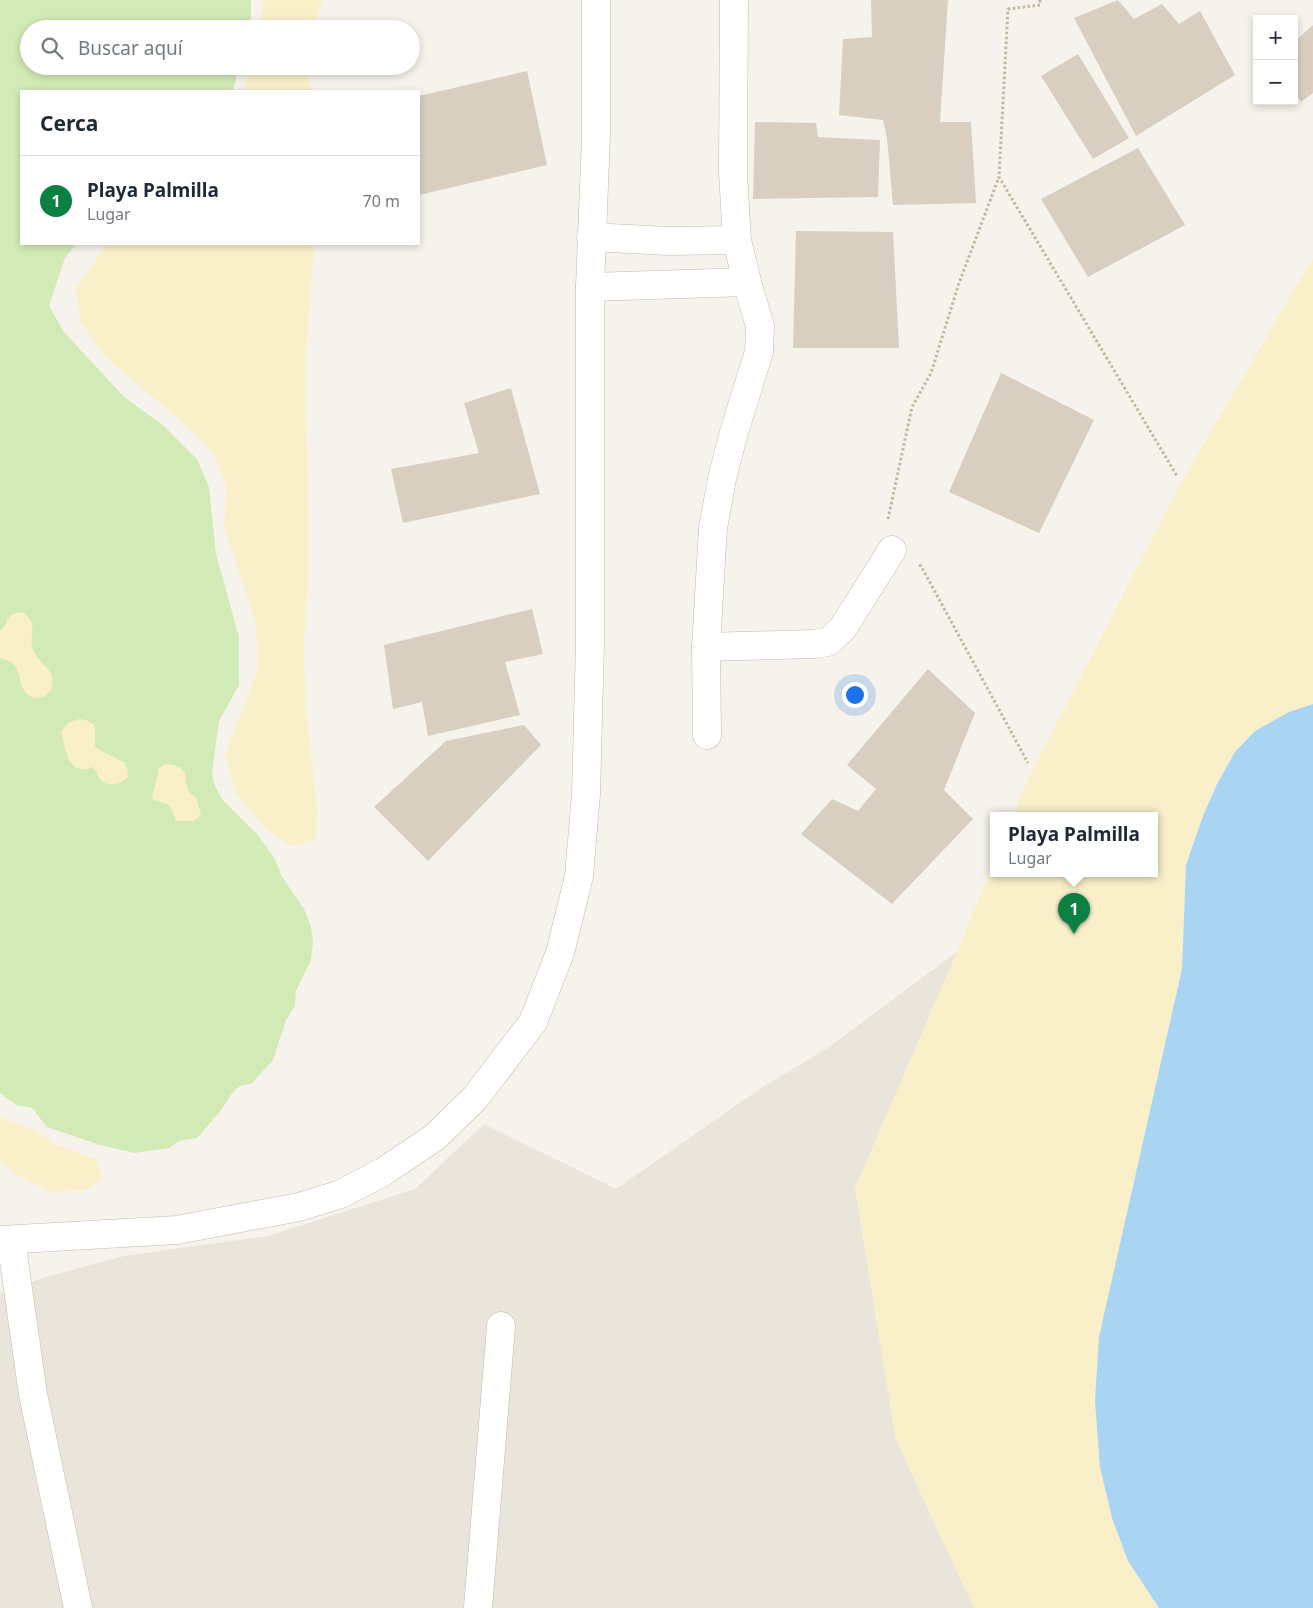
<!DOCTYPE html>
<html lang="es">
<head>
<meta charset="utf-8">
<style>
	body { margin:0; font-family:"Noto Sans",sans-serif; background:#f6f6f7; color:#1f2937 }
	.controls { position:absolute; right:15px; top:15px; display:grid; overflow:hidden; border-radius:0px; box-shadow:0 2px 8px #0003 }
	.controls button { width:45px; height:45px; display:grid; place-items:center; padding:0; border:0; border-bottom:1px solid #e0e1e3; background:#fff; color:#1f2937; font:25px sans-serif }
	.you { position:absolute; left:854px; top:694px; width:18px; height:18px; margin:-12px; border:4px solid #fff; border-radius:50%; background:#1a73e8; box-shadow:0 0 0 8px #1a73e833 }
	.badge { display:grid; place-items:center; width:32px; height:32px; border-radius:50%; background:#0b8043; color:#fff; font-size:16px; font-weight:700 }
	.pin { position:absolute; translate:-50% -41px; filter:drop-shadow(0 1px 2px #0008) }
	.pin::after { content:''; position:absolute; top:26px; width:18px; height:15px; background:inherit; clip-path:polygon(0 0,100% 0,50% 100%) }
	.popup { position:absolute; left:990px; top:812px; width:168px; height:65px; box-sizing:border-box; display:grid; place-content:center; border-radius:0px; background:#fff; filter:drop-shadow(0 1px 4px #0005); font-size:16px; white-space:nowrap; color:#747a83 }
	.popup b { font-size:19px; color:#1f2937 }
	.popup::after { content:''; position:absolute; left:50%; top:100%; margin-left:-10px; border:10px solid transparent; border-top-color:#fff }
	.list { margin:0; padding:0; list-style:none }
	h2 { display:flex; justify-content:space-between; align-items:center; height:65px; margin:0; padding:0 20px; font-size:21px }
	h2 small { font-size:16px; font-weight:400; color:#747a83 }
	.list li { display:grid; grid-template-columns:32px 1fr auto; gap:15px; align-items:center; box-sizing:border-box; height:90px; padding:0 20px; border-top:1px solid #e0e1e3 }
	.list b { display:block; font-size:19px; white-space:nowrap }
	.list p { margin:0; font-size:16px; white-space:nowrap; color:#747a83 }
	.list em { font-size:16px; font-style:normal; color:#747a83 }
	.icon { flex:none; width:28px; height:28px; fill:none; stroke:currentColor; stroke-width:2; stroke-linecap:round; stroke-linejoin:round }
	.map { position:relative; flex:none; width:1313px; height:1608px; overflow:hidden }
	.search { position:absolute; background:#fff; box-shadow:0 2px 8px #0003; left:20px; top:20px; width:400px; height:55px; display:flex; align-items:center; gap:12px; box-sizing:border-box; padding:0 18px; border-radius:28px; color:#747a83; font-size:19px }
	.panel { position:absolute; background:#fff; box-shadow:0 2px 8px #0003; left:20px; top:90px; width:400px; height:155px; border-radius:0px }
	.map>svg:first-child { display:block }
	.residential { fill:#eae5da }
	.green { fill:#d2eab5 }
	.sand { fill:#f9efc9 }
	.water { fill:#a9d4f2 }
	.building { fill:#d8cfc1 }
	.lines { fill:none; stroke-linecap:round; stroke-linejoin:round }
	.minor-casing { stroke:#c2bbae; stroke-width:29 }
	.path { stroke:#c4b79f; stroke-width:3; stroke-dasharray:2.5 2.5; stroke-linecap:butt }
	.minor { stroke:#fff; stroke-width:28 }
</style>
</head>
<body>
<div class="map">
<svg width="1313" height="1608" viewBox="0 0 1313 1608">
	<rect width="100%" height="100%" fill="#f6f3ec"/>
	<polygon class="residential" points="957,952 855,1188 896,1440 974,1608 0,1608 0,1293 46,1277 124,1256 268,1236 415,1189 484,1124 616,1189 761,1088 826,1049"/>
	<polygon class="green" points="0,0 251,0 251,17 248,29 29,29 29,66 239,66 233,91 21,91 21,244 76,244 65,258 49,306 64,332 124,397 164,426 197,459 209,487 216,554 239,637 239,685 219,721 212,773 215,786 222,799 256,833 275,859 281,875 304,909 311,927 313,942 311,960 296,991 295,1006 286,1020 273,1060 251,1084 239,1086 230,1096 222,1109 197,1138 179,1141 169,1148 135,1153 100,1145 47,1127 32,1108 16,1105 0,1093"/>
	<g class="sand">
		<polygon points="263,0 323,0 313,29 261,29"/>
		<polygon points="252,66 304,66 312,91 244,91"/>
		<polygon points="107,244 314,244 305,365 308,505 308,577 304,646 306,713 317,806 316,839 290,846 264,827 237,794 225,755 258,669 256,623 224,527 227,486 213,453 184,423 107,359 80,321 76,289"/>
		<polygon points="1313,258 1313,704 1289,712 1255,731 1235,752 1217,784 1203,816 1186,865 1182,969 1128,1212 1100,1467 1112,1518 1128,1561 1159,1608 974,1608 896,1440 855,1188 957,952 994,863 994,873 1154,873 1154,815 1013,815 1031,773 1182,481"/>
		<path d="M23,612C40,626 28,633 33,650C38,664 56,668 52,686C52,689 49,693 46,695C42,698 36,699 32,697C16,690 24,671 11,662C8,660 3,659 0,658V631C11,622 2,614 23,612Z"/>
		<path d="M79,719L86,720L94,725C97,733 93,739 96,748L125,763L127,768L128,777C120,783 109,789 101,780C97,775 98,771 92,767C67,777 66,749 61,732L68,723Z"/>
		<path d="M165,764C174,764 180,766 186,774L185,781L189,792L196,797L201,815L194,821H176C168,799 170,807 152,799C153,788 158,780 158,769Z"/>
		<polygon points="0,1116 34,1130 57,1145 97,1160 102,1180 85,1190 50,1192 19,1176 0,1162"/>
	</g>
	<polygon class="water" points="1313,704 1313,1608 1159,1608 1128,1561 1112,1518 1100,1467 1095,1401 1099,1337 1182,969 1186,865 1203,816 1217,784 1235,752 1255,731 1289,712"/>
	<g class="building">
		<polygon points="871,0 948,0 940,122 971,122 976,203 893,205 887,138 883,120 839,115 843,39 872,37"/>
		<polygon points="1118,0 1134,19 1162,4 1179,24 1200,11 1235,75 1136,136 1074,18"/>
		<polygon points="1313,25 1313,93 1301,102 1294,91 1294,42"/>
		<polygon points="1078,54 1129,138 1093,159 1041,76"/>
		<polygon points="527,71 547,165 419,195 419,96"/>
		<polygon points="755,122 816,123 818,137 880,140 878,197 753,199"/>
		<polygon points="1138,148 1185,225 1088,277 1041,199"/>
		<polygon points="796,231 893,232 899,348 793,348"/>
		<polygon points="1001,373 1094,420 1039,533 949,492"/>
		<polygon points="511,388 540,494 403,523 391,469 479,453 464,403"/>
		<polygon points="532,609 543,654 505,662 520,715 428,736 422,702 393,709 384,645"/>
		<polygon points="928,669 975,713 944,790 973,819 892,904 801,834 832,799 858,811 876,789 847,765"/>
		<polygon points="524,725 541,745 428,861 374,807 446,741"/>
	</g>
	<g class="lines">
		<defs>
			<g id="minor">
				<polyline points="591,237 668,241 737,240"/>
				<polyline points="590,287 747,282"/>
				<polyline points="706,647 813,644 828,642 843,628 892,550"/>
				<polyline points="707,735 706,647 713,528 722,479 734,432 759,352 760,326 747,282 737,240 733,172 734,0"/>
				<polyline points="0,1240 177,1230 299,1207 341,1194 383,1172 435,1137 475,1098 533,1022 560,953 579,876 586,794 590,643 590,287 596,135 596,0"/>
				<polyline points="11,1240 33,1394 78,1608"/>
				<polyline points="478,1608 501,1326"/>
			</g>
		</defs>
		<use href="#minor" class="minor-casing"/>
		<g class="path">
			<polyline points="1040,0 1040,5 1008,9 999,177 1177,476"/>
			<polyline points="888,519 912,407 931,373 959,283 999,177"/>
			<polyline points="919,565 921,566 1028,763"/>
		</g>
		<use href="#minor" class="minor"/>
	</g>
</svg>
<div class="controls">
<button>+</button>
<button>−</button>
</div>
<div class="you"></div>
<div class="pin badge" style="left:1074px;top:934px">1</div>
<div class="popup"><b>Playa Palmilla</b>Lugar</div>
<div class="search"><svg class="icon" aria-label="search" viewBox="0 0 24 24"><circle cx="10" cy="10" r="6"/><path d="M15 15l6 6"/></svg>Buscar aquí</div>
<section class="panel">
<h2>Cerca<small></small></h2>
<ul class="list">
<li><span class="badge">1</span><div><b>Playa Palmilla</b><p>Lugar</p></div><em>70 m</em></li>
</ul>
</section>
</div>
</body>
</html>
